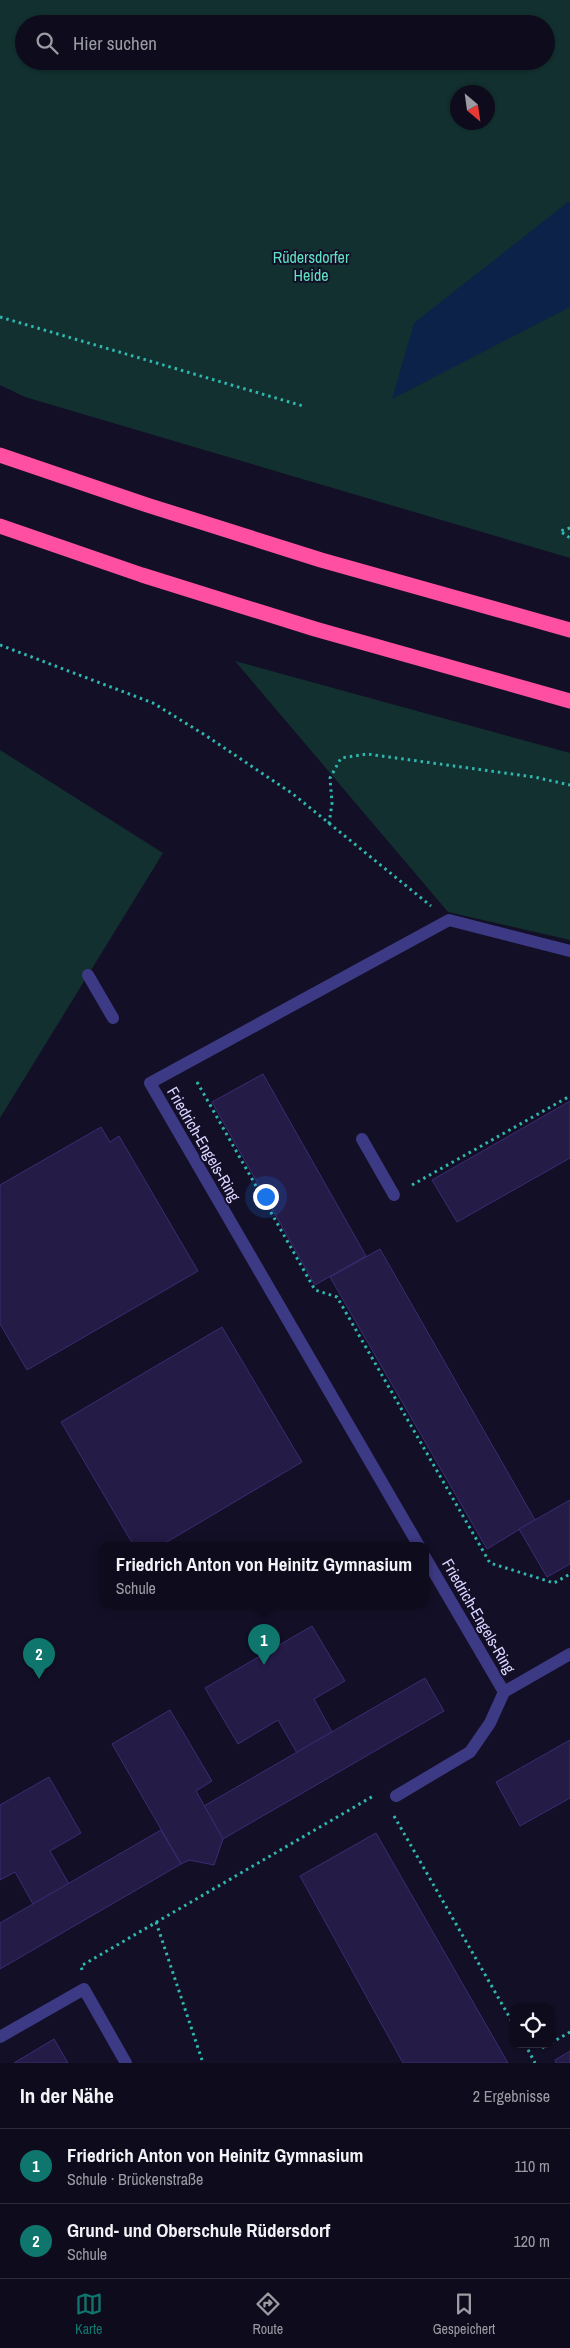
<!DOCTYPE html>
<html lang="de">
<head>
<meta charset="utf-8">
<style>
	body { margin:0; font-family:"Archivo Narrow",sans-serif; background:#1c1929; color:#f1f3f6 }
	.controls { position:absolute; right:15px; bottom:15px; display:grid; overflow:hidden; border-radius:10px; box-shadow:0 1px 4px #0004 }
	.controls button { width:45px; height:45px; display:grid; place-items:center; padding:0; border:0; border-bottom:1px solid #2e2b3b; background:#0e0b1c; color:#f1f3f6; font:25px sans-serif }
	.compass { position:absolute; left:450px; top:85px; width:45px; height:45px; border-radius:50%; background:#0e0b1c; box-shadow:0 1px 4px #0004; rotate:151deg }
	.you { position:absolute; left:265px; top:1196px; width:18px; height:18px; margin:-12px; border:4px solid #fff; border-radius:50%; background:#1a73e8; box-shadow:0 0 0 8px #1a73e833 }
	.badge { display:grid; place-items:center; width:32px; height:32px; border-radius:50%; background:#0f766e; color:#fff; font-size:16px; font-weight:700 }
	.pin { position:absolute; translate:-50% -41px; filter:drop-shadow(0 1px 2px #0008) }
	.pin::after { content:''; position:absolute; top:26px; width:18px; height:15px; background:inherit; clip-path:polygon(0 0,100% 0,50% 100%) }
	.popup { position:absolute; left:99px; top:1542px; width:330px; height:65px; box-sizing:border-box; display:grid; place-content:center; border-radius:10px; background:#0e0b1c; filter:drop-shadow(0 1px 4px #0005); font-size:16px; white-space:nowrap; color:#9b9ba3 }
	.popup b { font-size:19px; color:#f1f3f6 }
	.popup::after { content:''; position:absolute; left:50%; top:100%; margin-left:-10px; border:10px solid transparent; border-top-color:#0e0b1c }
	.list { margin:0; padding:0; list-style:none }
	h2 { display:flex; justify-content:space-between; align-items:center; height:65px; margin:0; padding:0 20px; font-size:21px }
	h2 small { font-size:16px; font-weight:400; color:#9b9ba3 }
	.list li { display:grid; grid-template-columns:32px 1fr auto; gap:15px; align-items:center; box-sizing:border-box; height:75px; padding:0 20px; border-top:1px solid #2e2b3b }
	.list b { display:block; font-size:19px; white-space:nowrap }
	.list p { margin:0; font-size:16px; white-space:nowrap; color:#9b9ba3 }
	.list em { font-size:16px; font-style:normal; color:#9b9ba3 }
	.icon { flex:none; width:28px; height:28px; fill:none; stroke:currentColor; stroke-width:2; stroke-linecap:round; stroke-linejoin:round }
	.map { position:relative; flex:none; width:570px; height:2063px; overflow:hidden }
	.search { position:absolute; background:#0e0b1c; box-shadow:0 1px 4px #0004; left:15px; right:15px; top:15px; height:55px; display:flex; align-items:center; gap:12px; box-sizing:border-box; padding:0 18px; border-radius:28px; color:#9b9ba3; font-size:19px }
	.sheet { height:215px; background:#0e0b1c }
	nav { display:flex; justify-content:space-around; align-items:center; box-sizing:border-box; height:70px; border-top:1px solid #2e2b3b; background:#0e0b1c; font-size:14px; color:#9b9ba3 }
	nav a { display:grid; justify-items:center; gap:2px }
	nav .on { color:#0f766e }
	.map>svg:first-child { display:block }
	.green { fill:#12302f; fill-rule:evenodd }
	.water { fill:#0c2248 }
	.building { fill:#241b47; stroke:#3b2d73 }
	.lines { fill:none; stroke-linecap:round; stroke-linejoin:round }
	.path { stroke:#2fb8b0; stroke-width:3; stroke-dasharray:2.5 4; stroke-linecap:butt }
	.lane { stroke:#3d3a85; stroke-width:12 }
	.street { stroke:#3d3a85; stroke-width:12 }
	.highway { stroke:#ff4fa3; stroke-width:15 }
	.labels { text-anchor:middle; stroke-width:4; stroke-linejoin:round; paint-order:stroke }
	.park-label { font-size:16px; fill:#5fe0c0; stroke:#130f26 }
	.street-label { font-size:16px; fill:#d9d4ff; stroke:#130f26 }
</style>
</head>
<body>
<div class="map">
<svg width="570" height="2063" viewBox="0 0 570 2063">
	<rect width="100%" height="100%" fill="#130f26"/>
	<g class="green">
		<path d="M0,0H570V558L25,397L0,385ZM24,24H546V61H24ZM458,92H488V122H458Z"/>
		<polygon points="235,661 570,753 570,940 448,912"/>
		<polygon points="0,750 163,853 0,1118"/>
	</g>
	<polygon class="water" points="568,202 570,202 570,307 392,399 414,323"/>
	<g class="building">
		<polygon points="263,1074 366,1256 315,1285 212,1102"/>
		<polygon points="570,1101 570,1158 457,1222 432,1180"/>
		<polygon points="101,1127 110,1142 119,1136 198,1271 27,1370 0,1324 0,1185"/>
		<polygon points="380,1249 535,1520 487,1549 330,1277"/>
		<polygon points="222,1327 302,1462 160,1546 134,1546 61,1422"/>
		<polygon points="570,1500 570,1564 547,1577 519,1529"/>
		<polygon points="312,1626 345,1681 314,1699 332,1732 297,1753 278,1720 238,1744 205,1688"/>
		<polygon points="425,1678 444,1711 223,1839 204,1806"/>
		<polygon points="170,1710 212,1781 196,1791 223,1839 214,1865 189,1860 181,1864 112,1744"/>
		<polygon points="570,1740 570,1798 520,1826 496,1782"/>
		<polygon points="49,1777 81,1833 50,1851 69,1884 33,1904 15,1872 0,1880 0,1805"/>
		<polygon points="161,1830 181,1864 0,1969 0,1923"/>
		<polygon points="376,1833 508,2063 403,2063 300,1876"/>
		<polygon points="54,2039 68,2063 14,2063"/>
		<polygon points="570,2051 570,2063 556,2063 555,2060"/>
	</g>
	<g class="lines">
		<g class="path">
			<polyline points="0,317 303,406"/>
			<polyline points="570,528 560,531 570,538"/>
			<polyline points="0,645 153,703 205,735 293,794 431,906"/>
			<polyline points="329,824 332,803 330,778 341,758 367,754 534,777 570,785"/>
			<polyline points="197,1082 315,1290 337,1297 490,1563 554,1583 570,1574"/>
			<polyline points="412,1185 570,1096"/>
			<polyline points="394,1816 514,2025"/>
			<polyline points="156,1922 203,2063"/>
			<polyline points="82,1970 81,1966 375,1795"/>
			<polyline points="551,2043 570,2032"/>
			<polyline points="525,2044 535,2063"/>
			<polyline points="542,2048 549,2044"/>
		</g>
		<g class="lane">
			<polyline points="88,975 113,1018"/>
			<polyline points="362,1139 394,1195"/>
			<polyline points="419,1546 150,1083 449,920 570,951"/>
			<polyline points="396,1796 470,1752 490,1723 504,1692 425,1557"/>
		</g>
		<g class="street">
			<polyline points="504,1692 570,1654"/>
			<polyline points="0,2037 84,1989 126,2063"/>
		</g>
		<g class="highway">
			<polyline points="0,455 147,505 321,560 570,630"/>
			<polyline points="0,526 142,575 315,629 570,701"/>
		</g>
	</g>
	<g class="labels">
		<g class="park-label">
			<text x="311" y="263">Rüdersdorfer<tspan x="311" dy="18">Heide</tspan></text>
		</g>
		<g class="street-label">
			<text transform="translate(204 1144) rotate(60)" y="6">Friedrich-Engels-Ring</text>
			<text transform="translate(479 1616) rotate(60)" y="6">Friedrich-Engels-Ring</text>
		</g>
	</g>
</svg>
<div class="controls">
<button><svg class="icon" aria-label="locate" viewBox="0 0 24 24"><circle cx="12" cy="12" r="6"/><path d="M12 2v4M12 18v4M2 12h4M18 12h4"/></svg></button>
</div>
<svg class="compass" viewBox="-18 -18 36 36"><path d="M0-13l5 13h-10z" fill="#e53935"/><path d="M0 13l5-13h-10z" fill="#9b9ba3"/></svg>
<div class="you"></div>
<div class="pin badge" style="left:264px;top:1665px">1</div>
<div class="popup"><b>Friedrich Anton von Heinitz Gymnasium</b>Schule</div>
<div class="pin badge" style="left:39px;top:1679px">2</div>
<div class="search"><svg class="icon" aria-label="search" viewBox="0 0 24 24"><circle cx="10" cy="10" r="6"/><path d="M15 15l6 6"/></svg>Hier suchen</div>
</div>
<section class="sheet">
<h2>In der Nähe<small>2 Ergebnisse</small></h2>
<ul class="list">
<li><span class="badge">1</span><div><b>Friedrich Anton von Heinitz Gymnasium</b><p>Schule · Brückenstraße</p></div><em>110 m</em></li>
<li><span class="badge">2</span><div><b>Grund- und Oberschule Rüdersdorf</b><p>Schule</p></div><em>120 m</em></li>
</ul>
</section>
<nav>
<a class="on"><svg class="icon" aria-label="map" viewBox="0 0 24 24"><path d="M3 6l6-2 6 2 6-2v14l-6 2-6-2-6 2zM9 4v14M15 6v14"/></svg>Karte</a>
<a><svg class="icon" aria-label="directions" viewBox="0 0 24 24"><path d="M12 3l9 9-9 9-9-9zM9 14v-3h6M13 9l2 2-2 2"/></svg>Route</a>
<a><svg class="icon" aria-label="saved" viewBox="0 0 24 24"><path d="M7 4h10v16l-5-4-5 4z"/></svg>Gespeichert</a>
</nav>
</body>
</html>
